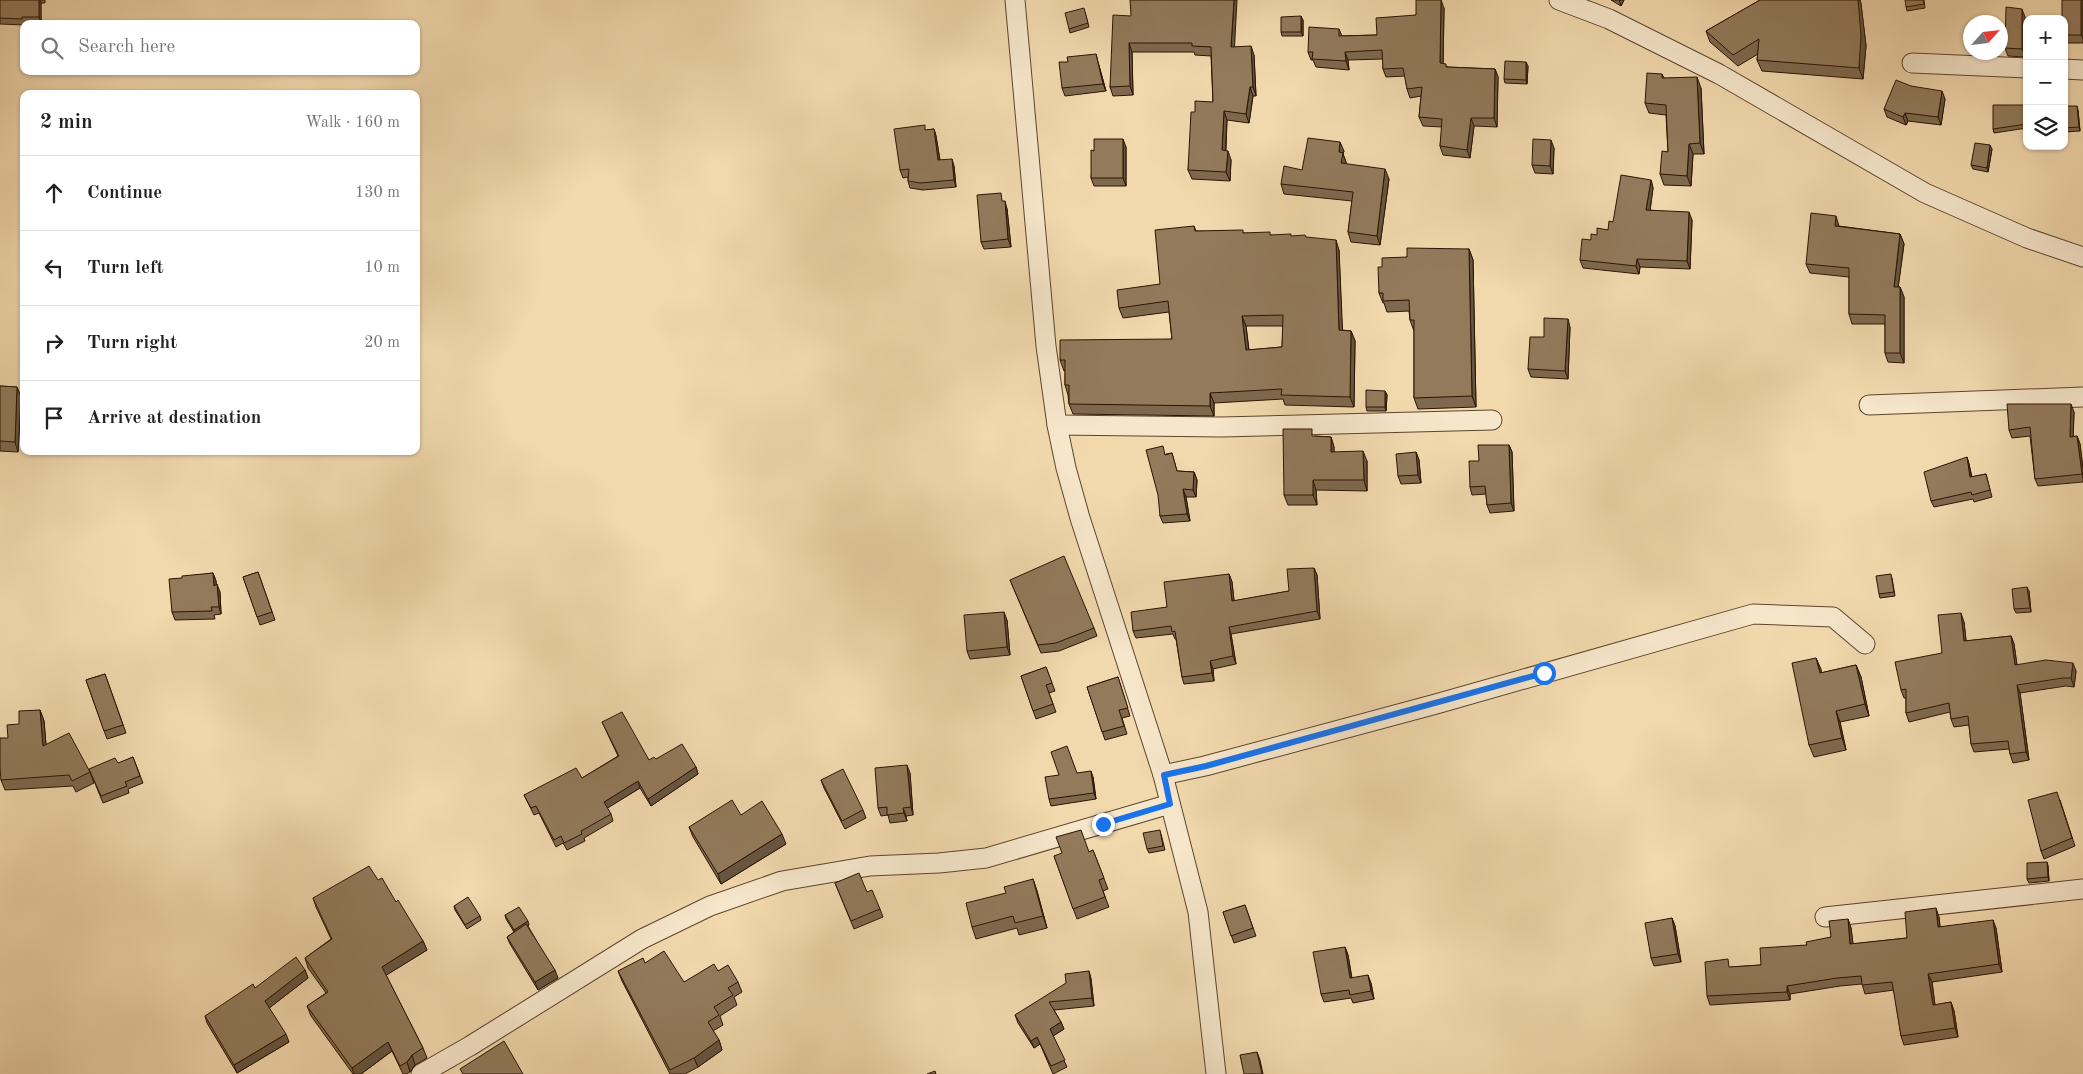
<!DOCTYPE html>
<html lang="en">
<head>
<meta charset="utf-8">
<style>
	body { margin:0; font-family:"Old Standard TT",serif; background:#f2f2f2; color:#222 }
	.controls { position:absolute; right:15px; top:15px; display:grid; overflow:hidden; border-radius:10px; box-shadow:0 1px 4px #0004 }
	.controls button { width:45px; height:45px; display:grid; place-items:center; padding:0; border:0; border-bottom:1px solid #e0e0e0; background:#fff; color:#222; font:25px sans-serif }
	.compass { position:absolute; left:1963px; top:15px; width:45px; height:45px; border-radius:50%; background:#fff; box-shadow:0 1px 4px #0004; rotate:63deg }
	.stop { position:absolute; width:15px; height:15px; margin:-11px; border:4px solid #1a73e8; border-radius:50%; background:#fff }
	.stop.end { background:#1a73e8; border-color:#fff; box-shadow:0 1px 5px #0008 }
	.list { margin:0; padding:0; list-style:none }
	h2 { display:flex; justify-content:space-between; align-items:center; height:65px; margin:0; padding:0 20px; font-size:21px }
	h2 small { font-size:16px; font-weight:400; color:#767676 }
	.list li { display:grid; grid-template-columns:32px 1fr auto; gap:15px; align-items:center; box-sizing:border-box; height:75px; padding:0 20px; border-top:1px solid #e0e0e0 }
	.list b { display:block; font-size:19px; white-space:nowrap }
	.list em { font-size:16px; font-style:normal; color:#767676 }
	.icon { flex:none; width:28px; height:28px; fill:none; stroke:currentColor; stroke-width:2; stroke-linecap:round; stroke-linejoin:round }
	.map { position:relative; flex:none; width:2083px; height:1074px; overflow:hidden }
	.search { position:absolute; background:#fff; box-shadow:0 1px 4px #0004; left:20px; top:20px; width:400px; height:55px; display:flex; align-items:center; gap:12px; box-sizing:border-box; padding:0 18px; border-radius:10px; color:#767676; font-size:19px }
	.panel { position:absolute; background:#fff; box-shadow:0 1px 4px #0004; left:20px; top:90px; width:400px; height:365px; border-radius:10px }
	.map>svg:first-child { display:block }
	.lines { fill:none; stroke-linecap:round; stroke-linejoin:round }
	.minor-casing { stroke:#5d452e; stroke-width:21 }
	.minor { stroke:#f6e6ca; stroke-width:19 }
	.wall { fill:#7e694e; stroke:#2c1403; fill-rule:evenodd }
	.shaded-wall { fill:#665540; stroke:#2c1403 }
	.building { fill:#927a5b; stroke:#2c1403; fill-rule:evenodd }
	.route { stroke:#1a73e8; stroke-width:6 }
</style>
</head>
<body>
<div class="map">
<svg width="2083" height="1074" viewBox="0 0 2083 1074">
	<rect width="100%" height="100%" fill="#f1d8ad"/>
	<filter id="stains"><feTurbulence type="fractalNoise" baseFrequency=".004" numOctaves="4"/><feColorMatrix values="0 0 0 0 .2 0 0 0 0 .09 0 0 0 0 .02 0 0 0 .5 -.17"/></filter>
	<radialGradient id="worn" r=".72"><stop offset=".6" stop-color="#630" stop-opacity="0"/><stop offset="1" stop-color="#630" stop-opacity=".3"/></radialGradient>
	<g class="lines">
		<defs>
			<g id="minor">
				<polyline points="1015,0 1046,346 1057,425 1066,468 1080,518 1163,775 1198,912 1216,1074"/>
				<polyline points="1559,0 1609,19 1719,74 1925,193 2027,238 2083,257"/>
				<polyline points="1912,63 2027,68"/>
				<polyline points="2064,69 2083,70"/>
				<polyline points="1869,405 2083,397"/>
				<polyline points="1057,425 1222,427 1492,420"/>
				<polyline points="1163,775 1205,766 1436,704 1753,614 1833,617 1865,644"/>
				<polyline points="1825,917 2083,889"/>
				<polyline points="421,1074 470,1046 642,939 710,906 782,881 870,866 939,863 986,858 1170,804"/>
			</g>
		</defs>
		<use href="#minor" class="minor-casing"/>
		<use href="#minor" class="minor"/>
	</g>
	<g class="wall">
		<polygon points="0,0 45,0 45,3 41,3 41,23 24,23 24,25 0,24"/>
		<polygon points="1611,0 1624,0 1621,6"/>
		<polygon points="1760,0 1860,0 1861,4 1866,46 1863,79 1762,71 1757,60 1758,54 1738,66 1710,42 1706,31"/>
		<polygon points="1924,0 1925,8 1907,11 1906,7"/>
		<polygon points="2083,0 2083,43 2065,43 2064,41 2064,19"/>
		<polygon points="1444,8 1443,64 1448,67 1495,69 1498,77 1497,127 1474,126 1470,158 1443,155 1440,146 1442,127 1423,126 1419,117 1421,96 1410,98 1407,89 1405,76 1386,77 1383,69 1383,59 1348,60 1349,70 1316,67 1313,60 1311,60 1308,52 1339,29 1342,36 1377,35 1416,15"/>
		<polygon points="1085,12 1089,27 1070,33 1069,29"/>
		<polygon points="1131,16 1234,47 1254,55 1256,96 1253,96 1249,123 1227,120 1226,151 1231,160 1230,181 1192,179 1188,170 1195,112 1213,102 1211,56 1195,55 1194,52 1132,52 1133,95 1113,96 1110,87"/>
		<polygon points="2025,17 2025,57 2008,56 2005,48"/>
		<polygon points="1303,20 1303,36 1282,36 1281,32"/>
		<polygon points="1098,62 1106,91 1065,96 1062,88"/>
		<polygon points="1528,66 1527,84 1505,83 1504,79"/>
		<polygon points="1662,74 1664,78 1701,88 1704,154 1693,154 1691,186 1664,185 1660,174 1668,152 1666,115 1649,113 1645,103"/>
		<polygon points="1911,86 1945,99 1941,125 1908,121 1906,125 1887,117 1884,109"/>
		<polygon points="2064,106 2078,110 2080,131 2064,132"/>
		<polygon points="2025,108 2027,108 2027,128 1994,133 1993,129"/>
		<polygon points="934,129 936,136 940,160 954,166 956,187 923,190 910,188 908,181 908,177 903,178 900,170 927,130"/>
		<polygon points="1126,147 1126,186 1094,186 1091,178 1094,151"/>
		<polygon points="1554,148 1553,174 1535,173 1532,165"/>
		<polygon points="1992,149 1988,172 1973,169 1971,165"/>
		<polygon points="1344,151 1343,154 1346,162 1346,164 1389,179 1380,245 1351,242 1348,232 1352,201 1284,194 1281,184 1302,170"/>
		<polygon points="1651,180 1653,188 1650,210 1692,220 1690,269 1640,267 1639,274 1583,268 1580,260 1591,240 1597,235 1608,230 1613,222"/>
		<polygon points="1004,201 1007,209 1011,247 984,249 981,242"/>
		<path d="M1194,226L1196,231L1244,233L1306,238L1339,250L1342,330L1351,331L1355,341L1354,407L1285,405L1283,399L1214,403V416L1073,414L1069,404L1068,395L1065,385V370L1064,371L1060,360L1172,339L1169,312L1123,318L1119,308L1160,284ZM1246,326H1283L1282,347L1249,350Z"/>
		<polygon points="1839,226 1900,234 1904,244 1898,287 1900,287 1904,297 1904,363 1888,362 1885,353 1885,324 1852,324 1849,314 1849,277 1810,273 1806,264"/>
		<polygon points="1469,249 1473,260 1476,407 1418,409 1414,398 1414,331 1410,320 1409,311 1387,312 1384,303 1383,303 1379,293 1382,267 1407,257"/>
		<polygon points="1570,327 1568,379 1531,377 1528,369 1544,337"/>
		<polygon points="0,386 17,387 21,397 18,452 0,451"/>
		<polygon points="1385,391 1387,395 1386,411 1367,411 1366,407"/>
		<polygon points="2074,412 2073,437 2077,436 2080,444 2083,469 2083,482 2038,486 2035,479 2030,436 2012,438 2009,430"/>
		<polygon points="1315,436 1331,437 1334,447 1334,452 1367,461 1367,491 1316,490 1317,505 1288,505 1284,495"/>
		<polygon points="1509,445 1512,452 1514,511 1490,513 1487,505 1486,494 1472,495 1470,487 1479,461"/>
		<polygon points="1416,452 1419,460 1421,483 1401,484 1398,476"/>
		<polygon points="1172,453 1177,471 1194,472 1197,480 1196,497 1186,497 1190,521 1163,523 1160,516 1166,454"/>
		<polygon points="1967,457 1969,464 1972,477 1986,474 1992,497 1974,502 1973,499 1934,507 1931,501"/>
		<polygon points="1314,568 1317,575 1320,619 1231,634 1236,664 1213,669 1214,681 1184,684 1182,677 1176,639 1175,639 1173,634 1136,638 1133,631 1167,607 1229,574 1232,582 1234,601 1289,591"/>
		<polygon points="258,572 275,620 260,625 243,577"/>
		<polygon points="213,573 216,581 216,585 220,592 221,614 214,615 215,619 175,620 172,612 182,578"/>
		<polygon points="1892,578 1895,596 1880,598 1879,594"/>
		<polygon points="1010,580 1094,628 1097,636 1059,651 1041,653"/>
		<polygon points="2029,591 2031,612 2016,613 2014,609"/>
		<polygon points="1007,620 1010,655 970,659 967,651"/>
		<polygon points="1964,622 1966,641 2011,636 2014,644 2017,665 2076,671 2074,687 2066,686 2020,693 2029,760 2013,763 2010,754 2009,749 1974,752 1971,744 1969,725 1954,727 1951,719 1950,712 1909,722 1906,713 1906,698 1904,698 1901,690 1942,653"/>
		<polygon points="1816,658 1821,673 1856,665 1861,677 1869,716 1840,722 1846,750 1814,757 1809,745"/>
		<polygon points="1046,667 1055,691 1049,693 1056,712 1036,719 1021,676"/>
		<polygon points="105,674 126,733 107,739 86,680"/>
		<polygon points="1118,677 1130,716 1122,718 1127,734 1105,740 1087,687"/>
		<polygon points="40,710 44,721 46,745 90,772 94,783 76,792 73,786 5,790 1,780 8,738 19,724"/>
		<polygon points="602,722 649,760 656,759 696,767 698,774 651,806 640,788 607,808 611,814 613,821 584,838 585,841 567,850 563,843 556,847 539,813 534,815 524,795 582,778 618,756"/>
		<polygon points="133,757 143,783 128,789 129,793 103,803 92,776"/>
		<polygon points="910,773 913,815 906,816 907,821 890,823 888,815 881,816 878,808"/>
		<polygon points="1093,777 1096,799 1051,806 1049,799"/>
		<polygon points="821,780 863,810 866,818 845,829 824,788"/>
		<polygon points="2060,800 2075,846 2044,859 2041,851"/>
		<polygon points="741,815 786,844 721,884 693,837 689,827"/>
		<polygon points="1161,834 1165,850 1149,853 1147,849"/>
		<polygon points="1093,850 1108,889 1103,891 1109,907 1077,919 1054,856 1089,852"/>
		<polygon points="2047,862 2048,866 2049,881 2029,883 2027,879"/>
		<polygon points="1033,879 1037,891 1047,928 1019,935 1017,928 976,939 972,927 1006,893"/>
		<polygon points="378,880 396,902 423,941 427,950 386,975 423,1048 427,1058 415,1065 410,1072 406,1074 403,1074 392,1051 361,1074 353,1074 311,1016 307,1006 326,993 308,968 305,958 331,939 316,907 313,898"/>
		<polygon points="835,883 867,892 880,909 883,917 854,929"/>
		<polygon points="1245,905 1256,936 1234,943 1223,912"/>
		<polygon points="454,906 480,916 481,920 467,929 455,910"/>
		<polygon points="505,915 529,925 528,926 558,978 538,990 510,944 507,937 514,932 506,919"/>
		<polygon points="1939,917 1940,927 1996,928 2002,972 1932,982 1935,1005 1951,1002 1954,1011 1958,1037 1904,1045 1901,1036 1894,990 1865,994 1862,984 1840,986 1790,994 1790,1000 1710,1005 1707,996 1731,967 1761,965 1807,945 1831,937 1848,919 1851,928 1853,944 1907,938"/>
		<polygon points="1672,918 1675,926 1681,962 1654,966 1651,958"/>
		<polygon points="1345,947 1348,955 1352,978 1371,983 1374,999 1353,1003 1351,998 1324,1002 1321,994"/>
		<polygon points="645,963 684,982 718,971 738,982 742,992 734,997 737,1005 720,1016 723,1025 713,1031 719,1040 722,1050 698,1067 685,1074 670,1074 622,981 618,971"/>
		<polygon points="305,970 308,978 269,1008 289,1042 237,1073 207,1023 205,1016 255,988"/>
		<polygon points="1089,971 1091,979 1094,1006 1054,1010 1061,1022 1064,1029 1053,1036 1067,1067 1053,1074 1040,1044 1034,1048 1018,1023 1015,1015"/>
	</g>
	<g class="shaded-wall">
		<polygon points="39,0 40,0 41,3 41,23 39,17"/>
		<polygon points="1234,0 1237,0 1234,56 1231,47"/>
		<polygon points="1441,0 1444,8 1443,72 1440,63"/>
		<polygon points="1619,0 1624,0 1621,6"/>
		<polygon points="1858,0 1860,0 1861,4 1866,46 1863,79 1859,68"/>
		<polygon points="2081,0 2083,0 2083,39 2081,35"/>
		<polygon points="2022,9 2025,17 2025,57 2022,49"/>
		<polygon points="1301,16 1303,20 1303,36 1301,32"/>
		<polygon points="1129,43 1132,52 1133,95 1130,86"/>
		<polygon points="1251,46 1254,55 1256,96 1253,87"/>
		<polygon points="1345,52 1348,60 1349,70 1346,61"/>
		<polygon points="1096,54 1098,62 1106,91 1103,84"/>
		<polygon points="1526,62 1528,66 1527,84 1526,80"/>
		<polygon points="1495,69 1498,77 1497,127 1494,118"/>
		<polygon points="1697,77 1701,88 1704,154 1700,143"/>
		<polygon points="1250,87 1253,96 1249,123 1246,114"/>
		<polygon points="1942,91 1945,99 1941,125 1938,117"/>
		<polygon points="2077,106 2078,110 2080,131 2079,127"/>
		<polygon points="1224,111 1227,120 1225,159 1222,150"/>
		<polygon points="1905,113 1908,121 1906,125 1903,117"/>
		<polygon points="1471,118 1474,126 1470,158 1467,150"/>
		<polygon points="934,129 936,136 941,167 938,160"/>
		<polygon points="1123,139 1126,147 1126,186 1123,178"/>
		<polygon points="1551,140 1554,148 1553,174 1550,166"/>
		<polygon points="1340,142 1344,151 1343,154 1346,162 1345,173 1341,163 1339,152"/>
		<polygon points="1689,144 1693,154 1691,186 1687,176"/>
		<polygon points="1990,145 1992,149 1988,172 1987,168"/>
		<polygon points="1228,151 1231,160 1230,181 1226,172"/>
		<polygon points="952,159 954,166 956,187 954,180"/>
		<polygon points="1385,169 1389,179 1380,245 1377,236"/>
		<polygon points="1651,180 1653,188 1649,218 1646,210"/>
		<polygon points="1005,201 1007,209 1011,247 1008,239"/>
		<polygon points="1689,212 1692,220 1690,269 1687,261"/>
		<polygon points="1836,216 1839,226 1839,235 1835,226"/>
		<polygon points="1900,234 1904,244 1897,296 1894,287"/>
		<polygon points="1336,240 1339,250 1343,340 1339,330"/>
		<polygon points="1469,249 1473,260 1476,407 1472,396"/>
		<polygon points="1637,259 1640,267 1639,274 1636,266"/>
		<polygon points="1900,287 1904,297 1904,363 1900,353"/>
		<polygon points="1242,316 1246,326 1250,360 1246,350"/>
		<polygon points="1568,319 1570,327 1568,379 1565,371"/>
		<polygon points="1351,331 1355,341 1354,407 1350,397"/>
		<polygon points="17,387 21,397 18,452 15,442"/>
		<polygon points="1385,391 1387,395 1386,411 1385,407"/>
		<polygon points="1210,393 1214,403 1214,416 1210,406"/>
		<polygon points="2071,404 2074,412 2073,445 2070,437"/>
		<polygon points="2077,436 2080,444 2083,469 2083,478 2082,474"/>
		<polygon points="1331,437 1334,447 1334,462 1331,452"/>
		<polygon points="1509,445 1512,452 1514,511 1511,503"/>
		<polygon points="1363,451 1367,461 1367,491 1364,480"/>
		<polygon points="1416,452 1419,460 1421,483 1418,475"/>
		<polygon points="1967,457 1969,464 1973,484 1970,477"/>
		<polygon points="1194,472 1197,480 1196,497 1193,490"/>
		<polygon points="1313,480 1316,490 1317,505 1313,495"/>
		<polygon points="1183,489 1186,497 1190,521 1187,514"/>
		<polygon points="1314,568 1317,575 1320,619 1317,611"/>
		<polygon points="213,573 216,581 217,594 214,586"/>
		<polygon points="1229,574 1232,582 1235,609 1232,601"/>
		<polygon points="217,584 220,592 221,614 219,607"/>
		<polygon points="2027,587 2029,591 2031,612 2030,608"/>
		<polygon points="1004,612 1007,620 1010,655 1007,647"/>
		<polygon points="1961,613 1964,622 1967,649 1964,641"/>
		<polygon points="1229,627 1231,634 1236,664 1233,656"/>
		<polygon points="2011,636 2014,644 2018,673 2015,665"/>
		<polygon points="1816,658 1821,669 1824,685 1820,673"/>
		<polygon points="1210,661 1213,669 1214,681 1212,673"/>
		<polygon points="2073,663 2076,671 2074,687 2071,678"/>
		<polygon points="1856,665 1861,677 1869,716 1865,704"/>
		<polygon points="2017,685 2020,693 2029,760 2026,752"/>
		<polygon points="40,710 44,721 47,757 43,746"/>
		<polygon points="1836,711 1840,722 1846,750 1842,738"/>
		<polygon points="907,765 910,773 913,815 911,807"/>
		<polygon points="696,767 698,774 651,806 648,799"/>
		<polygon points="1091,771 1093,777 1096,799 1094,793"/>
		<polygon points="638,781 640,788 606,809 604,802"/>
		<polygon points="903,808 906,816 907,821 904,813"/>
		<polygon points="782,834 786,844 721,884 718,874"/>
		<polygon points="2047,862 2048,866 2049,881 2048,877"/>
		<polygon points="1033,879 1037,891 1047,928 1043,916"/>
		<polygon points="1936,908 1939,917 1941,935 1938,927"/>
		<polygon points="1672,918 1675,926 1681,962 1678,954"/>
		<polygon points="1848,919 1851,928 1854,952 1850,944"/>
		<polygon points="1993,920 1996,928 2002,972 1999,964"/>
		<polygon points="528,921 529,925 515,934 514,930"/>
		<polygon points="423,941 427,950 385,976 382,967"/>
		<polygon points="1345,947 1348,955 1353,986 1350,978"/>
		<polygon points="305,970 308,978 268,1009 265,1001"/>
		<polygon points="555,970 558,978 538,990 535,982"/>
		<polygon points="1089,971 1091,979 1094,1006 1092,998"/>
		<polygon points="1928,974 1932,982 1936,1013 1933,1005"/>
		<polygon points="1368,975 1371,983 1374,999 1371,991"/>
		<polygon points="1787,986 1790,994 1790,1000 1787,992"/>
		<polygon points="1951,1002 1954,1011 1958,1037 1955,1028"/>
		<polygon points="1061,1022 1064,1029 1053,1036 1050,1029"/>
		<polygon points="286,1034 289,1042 237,1073 234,1065"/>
		<polygon points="1037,1037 1040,1044 1034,1048 1031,1041"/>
		<polygon points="719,1040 722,1050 698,1067 694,1058"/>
		<polygon points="388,1042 392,1051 361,1074 354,1074 352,1068"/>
		<polygon points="1257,1052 1260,1060 1263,1074 1262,1074"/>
		<polygon points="412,1055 415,1065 410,1072 407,1062"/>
	</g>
	<g class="building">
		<polygon points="0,0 39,0 39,17 22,17 22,19 0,18"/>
		<polygon points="1130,0 1234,0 1231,47 1251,46 1253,87 1250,87 1246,114 1224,111 1222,150 1228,151 1226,172 1188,170 1191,112 1195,112 1195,101 1213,102 1211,47 1192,46 1192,43 1129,43 1130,86 1110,87 1113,15 1131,16"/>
		<polygon points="1416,0 1441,0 1440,63 1446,64 1446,67 1495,69 1494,118 1471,118 1467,150 1440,146 1442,119 1419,117 1422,87 1407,89 1403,68 1383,69 1382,50 1345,52 1346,61 1312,59 1313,52 1308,52 1309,27 1339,29 1339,36 1377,35 1376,18 1416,15"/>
		<polygon points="1760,0 1858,0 1861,35 1859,68 1757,60 1759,39 1733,55 1706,31"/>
		<polygon points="1905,0 1923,0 1924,4 1906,7"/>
		<polygon points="2062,0 2081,0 2081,35 2064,35 2064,19 2062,19"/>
		<polygon points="2006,7 2022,9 2022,49 2005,48"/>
		<polygon points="1084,8 1088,23 1069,29 1065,13"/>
		<polygon points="1301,16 1301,32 1281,32 1281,17"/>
		<polygon points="1096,54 1103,84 1062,88 1059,62 1068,62 1067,57"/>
		<polygon points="1505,61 1526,62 1526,80 1504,79"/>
		<polygon points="1647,73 1662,74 1662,78 1697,77 1700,143 1689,144 1687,176 1660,174 1662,151 1668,152 1666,105 1645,103"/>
		<polygon points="1896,80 1911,86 1942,91 1938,117 1905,113 1903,117 1884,109"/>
		<polygon points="1993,105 2024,105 2025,108 2027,108 2027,124 1993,129"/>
		<polygon points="2064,106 2077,106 2079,127 2064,128"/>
		<polygon points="925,125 925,130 934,129 938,160 952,159 954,180 920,183 908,181 909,169 900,170 894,129"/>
		<polygon points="1308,138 1340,142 1339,152 1343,153 1341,163 1385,169 1377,236 1348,232 1353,192 1281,184 1284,166 1302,170"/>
		<polygon points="1094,139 1123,139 1123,178 1091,178 1091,150 1094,151"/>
		<polygon points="1533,139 1551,140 1550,166 1532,165"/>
		<polygon points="1975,143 1990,145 1987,168 1971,165"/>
		<polygon points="1621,175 1651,180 1646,210 1689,212 1687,261 1637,259 1636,266 1580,260 1582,239 1591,240 1591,234 1597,235 1597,228 1608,230 1609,221 1613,222"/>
		<polygon points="1001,193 1002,201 1005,201 1008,239 981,242 977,195"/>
		<polygon points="1811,213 1836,216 1835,226 1900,234 1894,287 1900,287 1900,353 1885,353 1885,315 1849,314 1849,268 1806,264"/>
		<path d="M1194,226L1195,231L1243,230V233L1270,232V235L1291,234V236L1305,235L1306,237L1336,240L1339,330L1351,331L1350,397L1281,395L1282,389L1210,393V406L1069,404V385H1065V360H1060V340L1172,339L1168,301L1119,308L1117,290L1160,284L1155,230ZM1283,315L1282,347L1246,350L1242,316Z"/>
		<polygon points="1407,248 1469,249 1472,396 1414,398 1414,320 1410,320 1409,300 1383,301 1383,293 1379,293 1378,267 1382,267 1382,258 1407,257"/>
		<polygon points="1544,318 1568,319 1565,371 1528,369 1530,337 1544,337"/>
		<polygon points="0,386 17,387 15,442 0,441"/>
		<polygon points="1366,390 1385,391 1385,407 1366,407"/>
		<polygon points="2007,404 2071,404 2070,437 2077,436 2082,474 2035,479 2030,427 2009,430"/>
		<polygon points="1283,429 1312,429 1312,436 1331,437 1331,452 1363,451 1364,480 1313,480 1313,495 1284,495"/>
		<polygon points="1478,445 1509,445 1511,503 1487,505 1485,486 1470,487 1469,461 1479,461"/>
		<polygon points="1163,446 1165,455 1172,453 1177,471 1194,472 1193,490 1183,489 1187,514 1160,516 1158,495 1146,450"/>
		<polygon points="1416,452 1418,475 1398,476 1396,454"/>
		<polygon points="1967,457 1970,477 1986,474 1990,490 1972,495 1971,492 1931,501 1924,472"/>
		<polygon points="1064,556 1094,628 1056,643 1038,645 1010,580"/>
		<polygon points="1314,568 1317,611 1229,627 1233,656 1210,661 1212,673 1182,677 1175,631 1172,632 1171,626 1133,631 1131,612 1167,607 1164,582 1229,574 1232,601 1289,591 1287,569"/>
		<polygon points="258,572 272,612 257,617 243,577"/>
		<polygon points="213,573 214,586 217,584 219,607 211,607 212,611 172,612 169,579 182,578 182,576"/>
		<polygon points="1891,574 1894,592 1879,594 1876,576"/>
		<polygon points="2027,587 2030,608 2014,609 2012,589"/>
		<polygon points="1004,612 1007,647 967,651 964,615"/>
		<polygon points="1961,613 1964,641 2011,636 2015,665 2046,660 2073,663 2071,678 2063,678 2017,685 2026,752 2010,754 2008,741 1971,744 1968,716 1951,719 1949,703 1906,713 1906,689 1901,690 1895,662 1942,653 1938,615"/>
		<polygon points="1816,658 1820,673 1856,665 1865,704 1836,711 1842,738 1809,745 1792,663"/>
		<polygon points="1046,667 1052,683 1046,685 1053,704 1033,711 1021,676"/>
		<polygon points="105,674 123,725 104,731 86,680"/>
		<polygon points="1118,677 1128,708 1119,710 1124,726 1102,732 1087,687"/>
		<polygon points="40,710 43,746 69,733 90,772 72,781 69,775 1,780 0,768 0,738 8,738 7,725 19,724 19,711"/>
		<polygon points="622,712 649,760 654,757 656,759 682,744 696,767 648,799 638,781 604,802 611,814 581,831 582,834 564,843 561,836 554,840 536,806 531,808 524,795 576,768 582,778 619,756 602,722"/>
		<polygon points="1067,746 1077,773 1091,771 1094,793 1049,799 1045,777 1059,775 1051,752"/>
		<polygon points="133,757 140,776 125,782 127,786 101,796 89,769 115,758 118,763"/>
		<polygon points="907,765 911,807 903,808 904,813 887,815 887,807 878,808 875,768"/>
		<polygon points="843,769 863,810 842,821 821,780"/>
		<polygon points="2057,792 2072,838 2041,851 2028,800"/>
		<polygon points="732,800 741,815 762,801 782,834 718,874 689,827"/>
		<polygon points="1081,830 1089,852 1093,850 1104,878 1099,880 1105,897 1073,909 1054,856 1062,853 1056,837"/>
		<polygon points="1160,830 1163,846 1147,849 1143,833"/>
		<polygon points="2047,862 2048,877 2027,879 2027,863"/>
		<polygon points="369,866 378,880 382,878 396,902 398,900 423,941 382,967 423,1048 412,1055 407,1062 400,1066 388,1042 352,1068 307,1006 328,992 305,958 332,939 313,898"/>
		<polygon points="859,873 867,892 872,890 880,909 851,921 835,883"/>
		<polygon points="1033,879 1043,916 1015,923 1013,916 972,927 966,903 1006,893 1004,887"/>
		<polygon points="468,897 480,916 465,925 454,906"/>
		<polygon points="1245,905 1253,928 1231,936 1223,912"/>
		<polygon points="519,907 528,921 514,930 505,915"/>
		<polygon points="1936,908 1938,927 1993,920 1999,964 1928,974 1933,1005 1951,1002 1955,1028 1901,1036 1892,982 1862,985 1861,976 1837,978 1787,986 1787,992 1707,996 1705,962 1728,959 1729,967 1761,965 1760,948 1807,945 1806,942 1831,937 1829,921 1848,919 1850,944 1907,938 1905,912"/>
		<polygon points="1672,918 1678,954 1651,958 1645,923"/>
		<polygon points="526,924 555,970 535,982 507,937"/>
		<polygon points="1345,947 1350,978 1368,975 1371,991 1350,995 1349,990 1321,994 1313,952"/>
		<polygon points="664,951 684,982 714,964 718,971 728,965 738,982 728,988 733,995 714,1007 719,1015 708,1022 719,1040 694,1058 670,1070 618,971 643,958 645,963"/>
		<polygon points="296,957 305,970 265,1001 286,1034 234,1065 205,1016 253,984 255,988"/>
		<polygon points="1089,971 1092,998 1049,1002 1061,1022 1050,1029 1065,1060 1051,1066 1037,1037 1031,1041 1015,1015 1066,983 1065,974"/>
		<polygon points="504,1041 523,1074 463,1074 460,1069"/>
		<polygon points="1257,1052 1262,1074 1244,1074 1240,1055"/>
		<polygon points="935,1071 936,1074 927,1074"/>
	</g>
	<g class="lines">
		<polyline class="route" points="1103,824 1170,804 1164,775 1206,766 1544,673"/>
	</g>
	<rect width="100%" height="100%" filter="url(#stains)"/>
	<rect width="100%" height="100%" fill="url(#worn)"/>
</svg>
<div class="controls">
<button>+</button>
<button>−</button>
<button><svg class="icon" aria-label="layers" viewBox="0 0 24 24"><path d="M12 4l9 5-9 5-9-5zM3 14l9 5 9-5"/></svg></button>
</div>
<svg class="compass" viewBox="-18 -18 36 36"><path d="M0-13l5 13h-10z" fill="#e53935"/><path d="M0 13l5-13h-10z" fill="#767676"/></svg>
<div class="stop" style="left:1544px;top:673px"></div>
<div class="stop end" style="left:1103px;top:824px"></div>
<div class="search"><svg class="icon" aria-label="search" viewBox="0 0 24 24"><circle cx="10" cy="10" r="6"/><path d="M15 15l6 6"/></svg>Search here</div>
<section class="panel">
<h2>2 min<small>Walk · 160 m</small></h2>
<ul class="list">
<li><svg class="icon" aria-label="ahead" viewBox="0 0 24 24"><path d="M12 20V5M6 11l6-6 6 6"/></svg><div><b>Continue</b></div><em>130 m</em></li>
<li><svg class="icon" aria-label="left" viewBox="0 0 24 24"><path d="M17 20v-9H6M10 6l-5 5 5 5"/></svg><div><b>Turn left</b></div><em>10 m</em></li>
<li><svg class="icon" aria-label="right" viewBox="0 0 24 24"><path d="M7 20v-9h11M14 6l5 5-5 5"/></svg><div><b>Turn right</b></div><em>20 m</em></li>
<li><svg class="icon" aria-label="arrive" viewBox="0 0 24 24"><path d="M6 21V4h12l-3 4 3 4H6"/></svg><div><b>Arrive at destination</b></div></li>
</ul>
</section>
</div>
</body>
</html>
